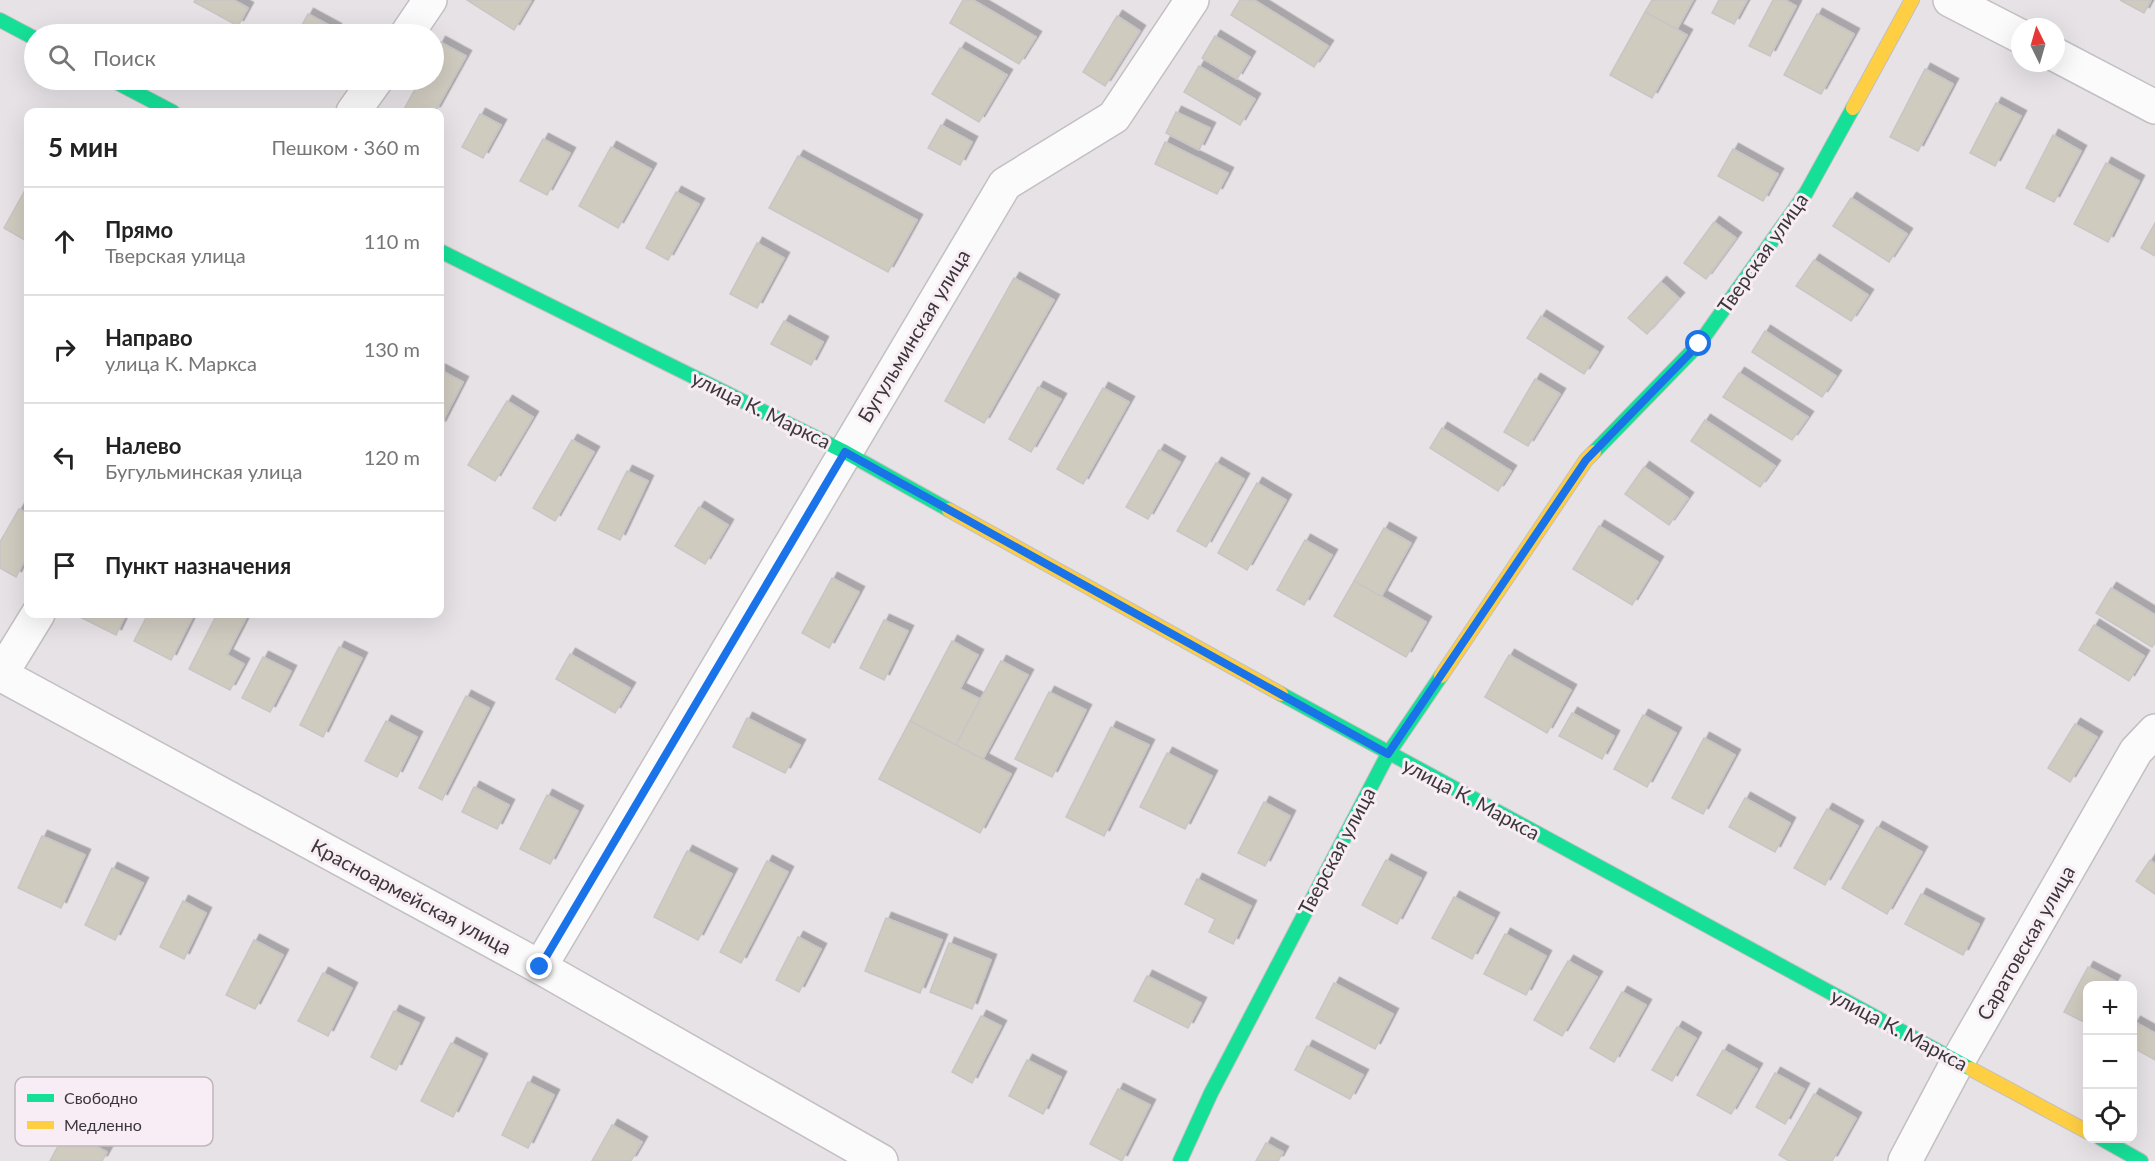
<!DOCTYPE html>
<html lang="ru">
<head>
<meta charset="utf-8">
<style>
	body { margin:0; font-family:Lato,sans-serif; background:#f2f2f2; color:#222 }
	.controls { position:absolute; right:18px; bottom:18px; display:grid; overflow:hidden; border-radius:12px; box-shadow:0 6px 24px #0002 }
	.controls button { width:54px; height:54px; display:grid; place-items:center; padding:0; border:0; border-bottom:2px solid #e0e0e0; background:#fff; color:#222; font:30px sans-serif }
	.compass { position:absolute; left:2011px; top:18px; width:54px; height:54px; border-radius:50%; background:#fff; box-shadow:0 6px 24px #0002; rotate:355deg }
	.stop { position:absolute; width:18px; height:18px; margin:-14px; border:4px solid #1a73e8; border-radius:50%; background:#fff }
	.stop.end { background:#1a73e8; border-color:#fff; box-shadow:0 2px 6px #0008 }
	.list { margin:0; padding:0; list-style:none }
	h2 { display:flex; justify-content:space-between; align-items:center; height:78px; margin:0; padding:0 24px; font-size:26px }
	h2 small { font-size:20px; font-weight:400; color:#767676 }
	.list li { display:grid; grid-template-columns:39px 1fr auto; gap:18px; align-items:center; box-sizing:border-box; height:108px; padding:0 24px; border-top:2px solid #e0e0e0 }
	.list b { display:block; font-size:22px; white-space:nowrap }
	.list p { margin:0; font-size:20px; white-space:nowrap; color:#767676 }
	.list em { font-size:20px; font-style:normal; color:#767676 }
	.icon { flex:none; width:33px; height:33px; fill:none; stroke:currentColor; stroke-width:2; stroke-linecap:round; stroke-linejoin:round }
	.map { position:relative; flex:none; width:2155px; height:1161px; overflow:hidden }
	.search { position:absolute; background:#fff; box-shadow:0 6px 24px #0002; left:24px; top:24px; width:420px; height:66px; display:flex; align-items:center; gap:15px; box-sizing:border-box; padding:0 21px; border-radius:33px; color:#767676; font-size:22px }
	.panel { position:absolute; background:#fff; box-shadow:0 6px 24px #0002; left:24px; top:108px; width:420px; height:510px; border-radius:12px }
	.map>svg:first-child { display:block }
	.building { fill:#d0cbbf; stroke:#c8c5c5; stroke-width:1.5; filter:url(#shadow) }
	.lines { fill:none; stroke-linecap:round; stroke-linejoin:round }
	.street-casing { stroke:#c3bfc2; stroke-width:36 }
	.fast-casing { stroke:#c3bfc2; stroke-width:16 }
	.slow-casing { stroke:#c3bfc2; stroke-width:16 }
	.street { stroke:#fbfbfb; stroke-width:33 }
	.fast { stroke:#16e098; stroke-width:14 }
	.slow { stroke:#ffcf43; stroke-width:14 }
	.route { stroke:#1a73e8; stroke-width:8 }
	.labels { text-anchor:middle; stroke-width:6; stroke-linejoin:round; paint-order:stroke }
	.street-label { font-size:20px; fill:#3a3639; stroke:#f8edf4 }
	.key { fill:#f8edf4; stroke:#bfb6bc; stroke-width:1.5 }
	.key-label { font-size:16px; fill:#3a3639 }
</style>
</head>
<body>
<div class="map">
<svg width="2155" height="1161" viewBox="0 0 2155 1161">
	<defs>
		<filter id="shadow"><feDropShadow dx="5.5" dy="-5.5" stdDeviation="0" flood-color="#0004"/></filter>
	</defs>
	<rect width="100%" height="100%" fill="#e7e2e6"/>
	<g class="building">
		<polygon points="195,0 234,0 248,8 238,26 194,2"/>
		<polygon points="467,0 530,0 531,1 514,30"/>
		<polygon points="963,0 973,0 1036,37 1019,64 950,23"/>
		<polygon points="1240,0 1254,0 1328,46 1314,67 1231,15"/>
		<polygon points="1652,0 1693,0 1677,29 1645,12"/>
		<polygon points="1719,0 1747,0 1734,24 1712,13"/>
		<polygon points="1773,0 1785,0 1796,6 1770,56 1749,46"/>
		<polygon points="2120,0 2151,0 2144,13"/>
		<polygon points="1645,12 1687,35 1652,98 1610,75"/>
		<polygon points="308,14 336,29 333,34 297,34"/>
		<polygon points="1817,14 1854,34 1821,94 1784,75"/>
		<polygon points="1117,16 1140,31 1105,86 1083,72"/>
		<polygon points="1215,36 1250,57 1237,79 1202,58"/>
		<polygon points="440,42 466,56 435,112 406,112 403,111 420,80 434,80 434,54"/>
		<polygon points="960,48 1007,75 979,122 932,94"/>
		<polygon points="1199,66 1255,99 1240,125 1184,92"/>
		<polygon points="1925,69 1953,84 1918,151 1890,137"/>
		<polygon points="1996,103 2021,116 1995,166 1970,153"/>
		<polygon points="1176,112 1210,128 1199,150 1166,133"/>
		<polygon points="480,114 501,125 483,158 462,147"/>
		<polygon points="941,125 972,142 960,165 928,148"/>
		<polygon points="2053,135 2081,151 2054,202 2026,188"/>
		<polygon points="543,139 570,153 547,195 520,181"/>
		<polygon points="1165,142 1228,173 1217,194 1155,164"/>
		<polygon points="611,147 651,169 618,228 579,206"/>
		<polygon points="1733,149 1778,174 1763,201 1718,176"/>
		<polygon points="798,156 917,220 888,272 769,208"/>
		<polygon points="2106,163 2139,181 2108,242 2074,224"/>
		<polygon points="28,185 28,242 4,228"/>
		<polygon points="676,192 699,204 668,260 646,248"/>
		<polygon points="1851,198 1907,234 1889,262 1833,226"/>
		<polygon points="1714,222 1736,238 1706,279 1684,263"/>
		<polygon points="2155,223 2155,256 2141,248"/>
		<polygon points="757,243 784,258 757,308 730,294"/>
		<polygon points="1814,260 1868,295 1851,321 1796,286"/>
		<polygon points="1014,278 1054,300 984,423 945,401"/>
		<polygon points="1661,282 1679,298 1647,334 1628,318"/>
		<polygon points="1541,316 1598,352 1584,374 1527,338"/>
		<polygon points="784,321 823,342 811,365 771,344"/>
		<polygon points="1765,331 1836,376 1822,397 1752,352"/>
		<polygon points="440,370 463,382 440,427"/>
		<polygon points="1739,373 1808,417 1792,440 1723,397"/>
		<polygon points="1535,379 1560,394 1528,446 1504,432"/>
		<polygon points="1038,387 1061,399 1031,452 1009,439"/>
		<polygon points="1103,388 1129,402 1083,484 1057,469"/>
		<polygon points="507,401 533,417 495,481 468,465"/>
		<polygon points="1705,420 1775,466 1760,487 1691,441"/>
		<polygon points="1442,428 1511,471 1498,491 1430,448"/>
		<polygon points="572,440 594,452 555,521 533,508"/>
		<polygon points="1159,450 1180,462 1148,519 1126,507"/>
		<polygon points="1216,463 1244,479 1206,547 1177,531"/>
		<polygon points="1644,467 1688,498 1669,525 1625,494"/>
		<polygon points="627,471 648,481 620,540 598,529"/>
		<polygon points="1257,483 1286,500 1247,570 1218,553"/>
		<polygon points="699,507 728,525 705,564 675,546"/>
		<polygon points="19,509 28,514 28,554 16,577 0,568 0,542"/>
		<polygon points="1599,526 1658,562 1632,605 1573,569"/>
		<polygon points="1384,528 1411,543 1381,597 1354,581"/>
		<polygon points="1305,540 1332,555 1304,605 1277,590"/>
		<polygon points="832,578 859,592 829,648 802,633"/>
		<polygon points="1354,581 1426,622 1406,657 1334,616"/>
		<polygon points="2111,588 2155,615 2155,643 2152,647 2096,613"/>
		<polygon points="82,614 126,614 116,635 80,617"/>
		<polygon points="148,614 194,614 171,660 134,641"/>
		<polygon points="217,614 248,614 227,655 244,664 230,690 189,669"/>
		<polygon points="884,620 908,631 884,680 860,668"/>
		<polygon points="2094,625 2144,656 2129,681 2079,650"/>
		<polygon points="952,641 978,655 960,689 980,699 956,745 910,721"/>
		<polygon points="339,647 362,658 323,737 300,725"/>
		<polygon points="570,654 630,688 615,713 556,679"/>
		<polygon points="1509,655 1571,690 1547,733 1485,697"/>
		<polygon points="263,657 291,671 270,712 242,698"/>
		<polygon points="1001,661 1028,675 983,759 956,745"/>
		<polygon points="1049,692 1086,710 1052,777 1015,759"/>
		<polygon points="466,696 489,708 442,800 419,788"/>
		<polygon points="1572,713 1614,736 1602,759 1559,736"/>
		<polygon points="1643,715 1676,733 1647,787 1614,769"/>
		<polygon points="747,718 800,745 785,773 733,747"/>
		<polygon points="386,721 417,737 397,777 365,761"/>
		<polygon points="910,721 1011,774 980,833 879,779"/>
		<polygon points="2075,724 2097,737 2070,782 2048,768"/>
		<polygon points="1111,727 1149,745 1104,836 1066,817"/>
		<polygon points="1704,738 1735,755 1703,814 1672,798"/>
		<polygon points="1167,753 1212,776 1185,829 1140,807"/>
		<polygon points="474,787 509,805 497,829 462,812"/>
		<polygon points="547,795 578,811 550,864 520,849"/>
		<polygon points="1745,798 1790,823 1775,852 1729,827"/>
		<polygon points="1264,802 1290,816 1265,866 1238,853"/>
		<polygon points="1827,809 1858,826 1825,885 1794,868"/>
		<polygon points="1877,827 1922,852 1887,914 1842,888"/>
		<polygon points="42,836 85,855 61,908 18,888"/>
		<polygon points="687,851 732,874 698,940 654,917"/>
		<polygon points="1386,860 1421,878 1397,924 1362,905"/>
		<polygon points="2150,860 2155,864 2155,894 2136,881"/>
		<polygon points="767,861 788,872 741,963 720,952"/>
		<polygon points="112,868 143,883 115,940 85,925"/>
		<polygon points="1197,879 1251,906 1233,944 1209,932 1215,919 1185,904"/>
		<polygon points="1921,894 1979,924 1963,955 1905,924"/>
		<polygon points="1454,897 1494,918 1472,959 1432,938"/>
		<polygon points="183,901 206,913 184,959 160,947"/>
		<polygon points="886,918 942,940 920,993 865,971"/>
		<polygon points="1505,934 1546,956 1526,995 1484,974"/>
		<polygon points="798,937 821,949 799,992 776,980"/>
		<polygon points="254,940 283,955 255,1009 226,995"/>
		<polygon points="949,943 991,960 972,1009 930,992"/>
		<polygon points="1568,961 1597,977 1562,1036 1534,1020"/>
		<polygon points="2088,967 2115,981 2112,986 2088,986 2088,1024 2064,1012"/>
		<polygon points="323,973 352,988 328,1036 298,1021"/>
		<polygon points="1147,976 1201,1003 1188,1028 1134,1001"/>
		<polygon points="1334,983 1393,1014 1375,1049 1316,1018"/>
		<polygon points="1622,992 1646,1005 1614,1062 1590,1048"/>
		<polygon points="394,1011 419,1023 396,1070 371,1057"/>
		<polygon points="981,1016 1001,1026 972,1083 952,1072"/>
		<polygon points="2135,1022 2155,1033 2155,1060 2132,1047 2132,1027"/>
		<polygon points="1677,1027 1696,1038 1672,1081 1652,1070"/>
		<polygon points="451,1043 482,1059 453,1117 421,1101"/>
		<polygon points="1307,1046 1363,1075 1350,1099 1295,1070"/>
		<polygon points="1723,1050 1757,1069 1731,1114 1697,1095"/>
		<polygon points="1027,1060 1061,1077 1043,1114 1009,1096"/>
		<polygon points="1775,1073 1804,1089 1785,1124 1756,1107"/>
		<polygon points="528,1082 554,1095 528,1148 502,1135"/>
		<polygon points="1118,1089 1150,1105 1122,1161 1090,1144"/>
		<polygon points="1814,1094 1856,1118 1832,1161 1789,1161 1779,1155"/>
		<polygon points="612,1125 642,1142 631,1161 592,1161"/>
		<polygon points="66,1131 107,1152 102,1161 50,1161"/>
		<polygon points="1266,1143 1283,1152 1278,1161 1256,1161"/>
	</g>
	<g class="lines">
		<defs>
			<g id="street">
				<polyline points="1950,0 2020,36"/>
				<polyline points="407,34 430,0"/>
				<polyline points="2056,55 2155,107"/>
				<polyline points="353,112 376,80"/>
				<polyline points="0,674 540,967 881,1161"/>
				<polyline points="0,676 38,614"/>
				<polyline points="540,967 1005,184 1114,117 1192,0"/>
				<polyline points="1905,1161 1958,1061 2136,751 2155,731"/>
			</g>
			<g id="fast">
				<polyline points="0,20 34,38"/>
				<polyline points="112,80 173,112"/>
				<polyline points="440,251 845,452 949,510"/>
				<polyline points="1594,452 1699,344 1806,193 1853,108"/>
				<polyline points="1281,694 1971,1069"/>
				<polyline points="2100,1138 2141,1161"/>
				<polyline points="1180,1161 1211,1093 1388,754 1441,676"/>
			</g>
			<g id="slow">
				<polyline points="1853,108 1912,0"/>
				<polyline points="949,510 1281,694"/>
				<polyline points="1441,676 1586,460 1594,452"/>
				<polyline points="1971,1069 2088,1132"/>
			</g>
		</defs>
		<use href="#street" class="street-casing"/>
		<use href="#fast" class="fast-casing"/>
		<use href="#slow" class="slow-casing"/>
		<use href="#street" class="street"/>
		<use href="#fast" class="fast"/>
		<use href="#slow" class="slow"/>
	</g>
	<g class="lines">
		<polyline class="route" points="540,967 845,452 1388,754 1586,460 1699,344"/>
	</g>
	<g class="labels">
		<g class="street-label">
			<text transform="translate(1763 253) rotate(-55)" y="7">Тверская улица</text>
			<text transform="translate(914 336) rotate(-59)" y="7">Бугульминская улица</text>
			<text transform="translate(761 410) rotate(26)" y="7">улица К. Маркса</text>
			<text transform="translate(1471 799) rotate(28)" y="7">улица К. Маркса</text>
			<text transform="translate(1337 851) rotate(-62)" y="7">Тверская улица</text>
			<text transform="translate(411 897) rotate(28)" y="7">Красноармейская улица</text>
			<text transform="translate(2026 943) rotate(-60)" y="7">Саратовская улица</text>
			<text transform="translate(1899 1030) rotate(28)" y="7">улица К. Маркса</text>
		</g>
	</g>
	<rect x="15" y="1077" width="198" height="69" rx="9" class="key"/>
	<rect x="27" y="1094" width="27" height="8" fill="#16e098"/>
	<rect x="27" y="1121" width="27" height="8" fill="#ffcf43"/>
	<g class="key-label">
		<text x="64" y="1104">Свободно</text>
		<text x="64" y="1131">Медленно</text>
	</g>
</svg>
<div class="controls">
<button>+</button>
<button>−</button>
<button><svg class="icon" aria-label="locate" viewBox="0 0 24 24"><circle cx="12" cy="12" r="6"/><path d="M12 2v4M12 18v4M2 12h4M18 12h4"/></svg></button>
</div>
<svg class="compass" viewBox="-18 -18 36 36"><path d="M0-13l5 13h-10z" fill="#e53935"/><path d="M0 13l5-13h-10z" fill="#767676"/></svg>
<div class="stop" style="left:1699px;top:344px"></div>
<div class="stop end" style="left:540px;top:967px"></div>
<div class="search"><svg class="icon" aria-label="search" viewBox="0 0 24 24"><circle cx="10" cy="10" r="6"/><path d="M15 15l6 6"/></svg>Поиск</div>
<section class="panel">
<h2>5 мин<small>Пешком · 360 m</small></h2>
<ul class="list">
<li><svg class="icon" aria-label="ahead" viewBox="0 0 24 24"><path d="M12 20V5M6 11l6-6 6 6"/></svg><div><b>Прямо</b><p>Тверская улица</p></div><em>110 m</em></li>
<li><svg class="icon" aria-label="right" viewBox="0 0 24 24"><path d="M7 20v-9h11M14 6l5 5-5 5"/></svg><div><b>Направо</b><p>улица К. Маркса</p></div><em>130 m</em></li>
<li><svg class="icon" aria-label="left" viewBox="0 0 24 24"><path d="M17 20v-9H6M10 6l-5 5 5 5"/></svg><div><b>Налево</b><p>Бугульминская улица</p></div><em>120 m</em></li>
<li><svg class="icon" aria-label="arrive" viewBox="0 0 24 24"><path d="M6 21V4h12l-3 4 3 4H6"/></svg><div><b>Пункт назначения</b></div></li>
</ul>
</section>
</div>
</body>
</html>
